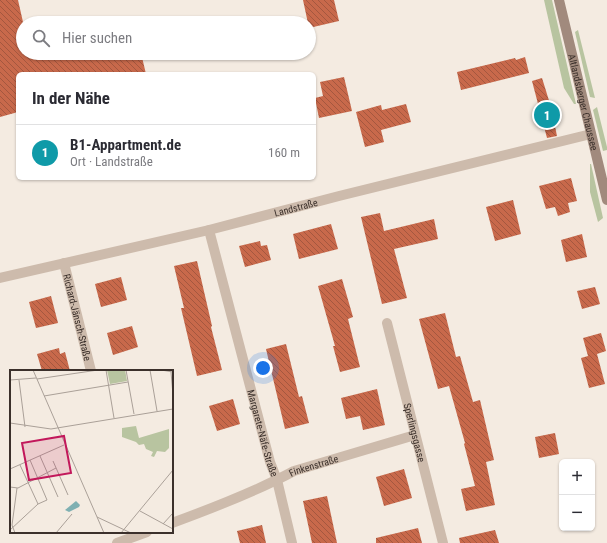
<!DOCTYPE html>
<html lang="de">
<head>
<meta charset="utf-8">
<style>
	body { margin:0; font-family:"Roboto Condensed",sans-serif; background:#f2f2f3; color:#2b2b33 }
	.controls { position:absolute; right:12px; bottom:12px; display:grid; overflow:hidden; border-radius:6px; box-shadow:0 1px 3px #0004 }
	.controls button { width:36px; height:36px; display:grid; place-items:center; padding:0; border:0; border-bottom:1px solid #e1e1e2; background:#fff; color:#2b2b33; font:20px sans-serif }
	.you { position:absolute; left:263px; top:368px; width:14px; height:14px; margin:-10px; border:3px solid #fff; border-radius:50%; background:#1a73e8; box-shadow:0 0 0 6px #1a73e833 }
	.badge { display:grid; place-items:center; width:26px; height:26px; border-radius:50%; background:#1f5a5e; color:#fff; font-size:13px; font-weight:700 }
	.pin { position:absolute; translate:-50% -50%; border:2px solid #fff; box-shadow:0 1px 4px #0006 }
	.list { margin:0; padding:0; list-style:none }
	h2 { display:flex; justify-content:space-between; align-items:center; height:52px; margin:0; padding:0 16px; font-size:17px }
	h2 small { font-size:13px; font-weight:400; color:#7c7c81 }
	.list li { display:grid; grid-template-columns:26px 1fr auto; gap:12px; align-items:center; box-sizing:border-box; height:56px; padding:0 16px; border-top:1px solid #e1e1e2 }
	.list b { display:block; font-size:15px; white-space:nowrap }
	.list p { margin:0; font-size:13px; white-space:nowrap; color:#7c7c81 }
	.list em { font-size:13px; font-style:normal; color:#7c7c81 }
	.icon { flex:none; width:22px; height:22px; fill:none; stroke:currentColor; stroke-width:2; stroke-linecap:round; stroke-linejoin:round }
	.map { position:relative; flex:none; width:607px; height:543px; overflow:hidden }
	.search { position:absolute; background:#fff; box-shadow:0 1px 3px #0004; left:16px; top:16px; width:300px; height:44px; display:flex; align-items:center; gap:10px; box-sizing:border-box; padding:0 14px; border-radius:22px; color:#7c7c81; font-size:15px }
	.panel { position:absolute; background:#fff; box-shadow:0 1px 3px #0004; left:16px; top:72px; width:300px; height:108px; border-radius:6px }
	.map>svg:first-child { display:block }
	.grass { fill:#b8c4a0 }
	.building { fill:url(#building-back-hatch) }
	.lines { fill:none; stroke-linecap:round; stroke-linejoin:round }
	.minor { stroke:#cdbbac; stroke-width:10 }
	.secondary { stroke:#a18a7d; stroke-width:10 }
	.labels { text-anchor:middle; stroke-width:4; stroke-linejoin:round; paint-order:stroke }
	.street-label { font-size:10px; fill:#3b302b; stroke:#fbf5ee }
	.inset-road { fill:none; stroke:#aaa098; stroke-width:1 }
	.view { fill:#c2185b; fill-opacity:0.15; stroke:#c2185b; stroke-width:2 }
	.inset-edge { fill:none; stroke:#3b302b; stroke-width:2 }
</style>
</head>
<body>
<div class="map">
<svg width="607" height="543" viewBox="0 0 607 543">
	<defs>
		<pattern id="building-back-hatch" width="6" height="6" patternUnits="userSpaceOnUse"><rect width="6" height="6" fill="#c8694b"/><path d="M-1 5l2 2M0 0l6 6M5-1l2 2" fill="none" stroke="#a4573f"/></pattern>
	</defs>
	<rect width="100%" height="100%" fill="#f4ebe1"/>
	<g class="grass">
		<polygon points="544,0 552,0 576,104 574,104 564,88"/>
		<polygon points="578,30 595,98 590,97 575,32"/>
		<polygon points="597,107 607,147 607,150 603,151 593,110"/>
		<polygon points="590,164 591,164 603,218 598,222 590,192"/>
	</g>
	<g class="building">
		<polygon points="0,0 18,0 23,22 23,53 141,53 146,74 18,74 18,112 0,117"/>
		<polygon points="303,0 334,0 339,21 309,28"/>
		<polygon points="525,57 529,73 461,90 457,72 515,58 516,60"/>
		<polygon points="344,77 352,111 319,118 315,98 323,96 320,82"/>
		<polygon points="542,78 551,107 557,136 547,138 532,81"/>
		<polygon points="406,104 411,122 381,130 384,142 365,147 356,112 381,105 382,110"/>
		<polygon points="571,178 577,201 568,203 570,212 558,216 555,207 546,209 539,186"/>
		<polygon points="513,200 521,234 495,241 486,207"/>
		<polygon points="380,213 384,231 434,219 438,239 394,249 407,298 382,304 361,217"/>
		<polygon points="331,224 338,249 299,259 293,234"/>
		<polygon points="582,234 587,257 566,262 561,240"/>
		<polygon points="260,241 261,246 267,245 271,260 245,267 239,246"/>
		<polygon points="197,261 212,326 211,327 222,370 197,376 181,308 184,308 174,266"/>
		<polygon points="121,277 127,300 101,307 95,284"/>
		<polygon points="342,279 353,317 348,319 360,367 340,372 333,346 335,346 318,286"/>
		<polygon points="595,287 600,304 582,309 577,291"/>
		<polygon points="51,296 58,323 36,328 29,302"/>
		<polygon points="445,313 456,357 460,356 473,402 480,400 494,460 486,462 495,505 466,511 461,489 475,486 464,444 465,443 449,386 438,389 419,319"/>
		<polygon points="132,326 138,347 113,355 107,333"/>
		<polygon points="601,333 606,351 597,354 605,384 589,388 581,358 588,356 583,338"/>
		<polygon points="286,344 299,397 302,396 309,423 285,429 266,349"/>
		<polygon points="59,348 60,354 65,352 70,371 42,371 37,354"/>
		<polygon points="377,389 385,425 363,430 360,416 346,419 341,398"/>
		<polygon points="233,399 240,424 217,431 209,406"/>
		<polygon points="555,433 559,454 539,458 535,437"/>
		<polygon points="404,469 412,498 384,506 376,477"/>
		<polygon points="327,496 337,543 312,543 303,501"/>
		<polygon points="262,525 266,543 240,543 237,531"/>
		<polygon points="418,528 422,543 376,543 376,538"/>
		<polygon points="495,530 499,543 460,543 459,538"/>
	</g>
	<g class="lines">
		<g class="minor">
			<path id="s1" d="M209,230L270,462L277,480L292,543"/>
			<path id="s2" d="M64,263L91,371"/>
			<path id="s3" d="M0,278L209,230L339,196L591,134"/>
			<path id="s4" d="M387,323L443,543"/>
			<path id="s5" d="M172,523C213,508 255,492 294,471L415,435"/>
			<polyline points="117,543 147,532"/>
		</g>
		<path class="secondary" id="s6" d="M559,0L607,200"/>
	</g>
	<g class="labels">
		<g class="street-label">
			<text dy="4" stroke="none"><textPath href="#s6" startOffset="105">Altlandsberger Chaussee</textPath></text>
			<text dy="4" stroke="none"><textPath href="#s3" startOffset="304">Landstraße</textPath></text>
			<text dy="4" stroke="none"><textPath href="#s2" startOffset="56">Richard-Jänsch-Straße</textPath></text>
			<text dy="4" stroke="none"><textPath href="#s1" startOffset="210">Margarete-Näfe-Straße</textPath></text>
			<text dy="4" stroke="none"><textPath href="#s4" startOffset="113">Sperlingsgasse</textPath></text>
			<text dy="4" stroke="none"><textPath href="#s5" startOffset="153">Finkenstraße</textPath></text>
		</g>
	</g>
	<g transform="translate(10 370)">
		<rect width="163" height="163" fill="#f4ebe1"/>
		<path d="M126,56L129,68L159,59V78L155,82L147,81L144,87L141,86L143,82L136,79L134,74L129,75L126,72L112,67V58Z" fill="#b8c4a0"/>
		<path d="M97,0H115L117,11L100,14Z" fill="#b8c4a0"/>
		<path d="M66,131L70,135L69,137L59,142L55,140Z" fill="#7fb0b2"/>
		<path class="inset-road" d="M23,0L94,163M96,0L104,48M116,0L124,44M140,0L147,41M151,0L163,2M161,2L163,25M27,9L88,0M0,10L26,8M9,10L15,57M34,26L118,12M0,53L41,59L163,39M30,86L48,127M43,91L58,125M10,95L28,134M0,99L54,75M0,117L8,118L46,98M130,141L163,159M87,147L121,163M153,154L163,143M0,160L28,134L37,130L20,90M5,163L2,155L7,118M46,163L62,144M111,163L163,100"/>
		<path class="view" d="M54,66L61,103L19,110L12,73Z"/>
		<rect width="163" height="163" class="inset-edge"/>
	</g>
</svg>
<div class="controls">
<button>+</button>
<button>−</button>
</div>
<div class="you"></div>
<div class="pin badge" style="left:547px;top:115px;background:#0f9aa8">1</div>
<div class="search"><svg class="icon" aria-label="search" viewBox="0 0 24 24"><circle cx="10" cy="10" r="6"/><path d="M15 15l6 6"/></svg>Hier suchen</div>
<section class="panel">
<h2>In der Nähe<small></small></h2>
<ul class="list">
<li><span class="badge" style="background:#0f9aa8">1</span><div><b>B1-Appartment.de</b><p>Ort · Landstraße</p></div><em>160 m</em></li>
</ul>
</section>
</div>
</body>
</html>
